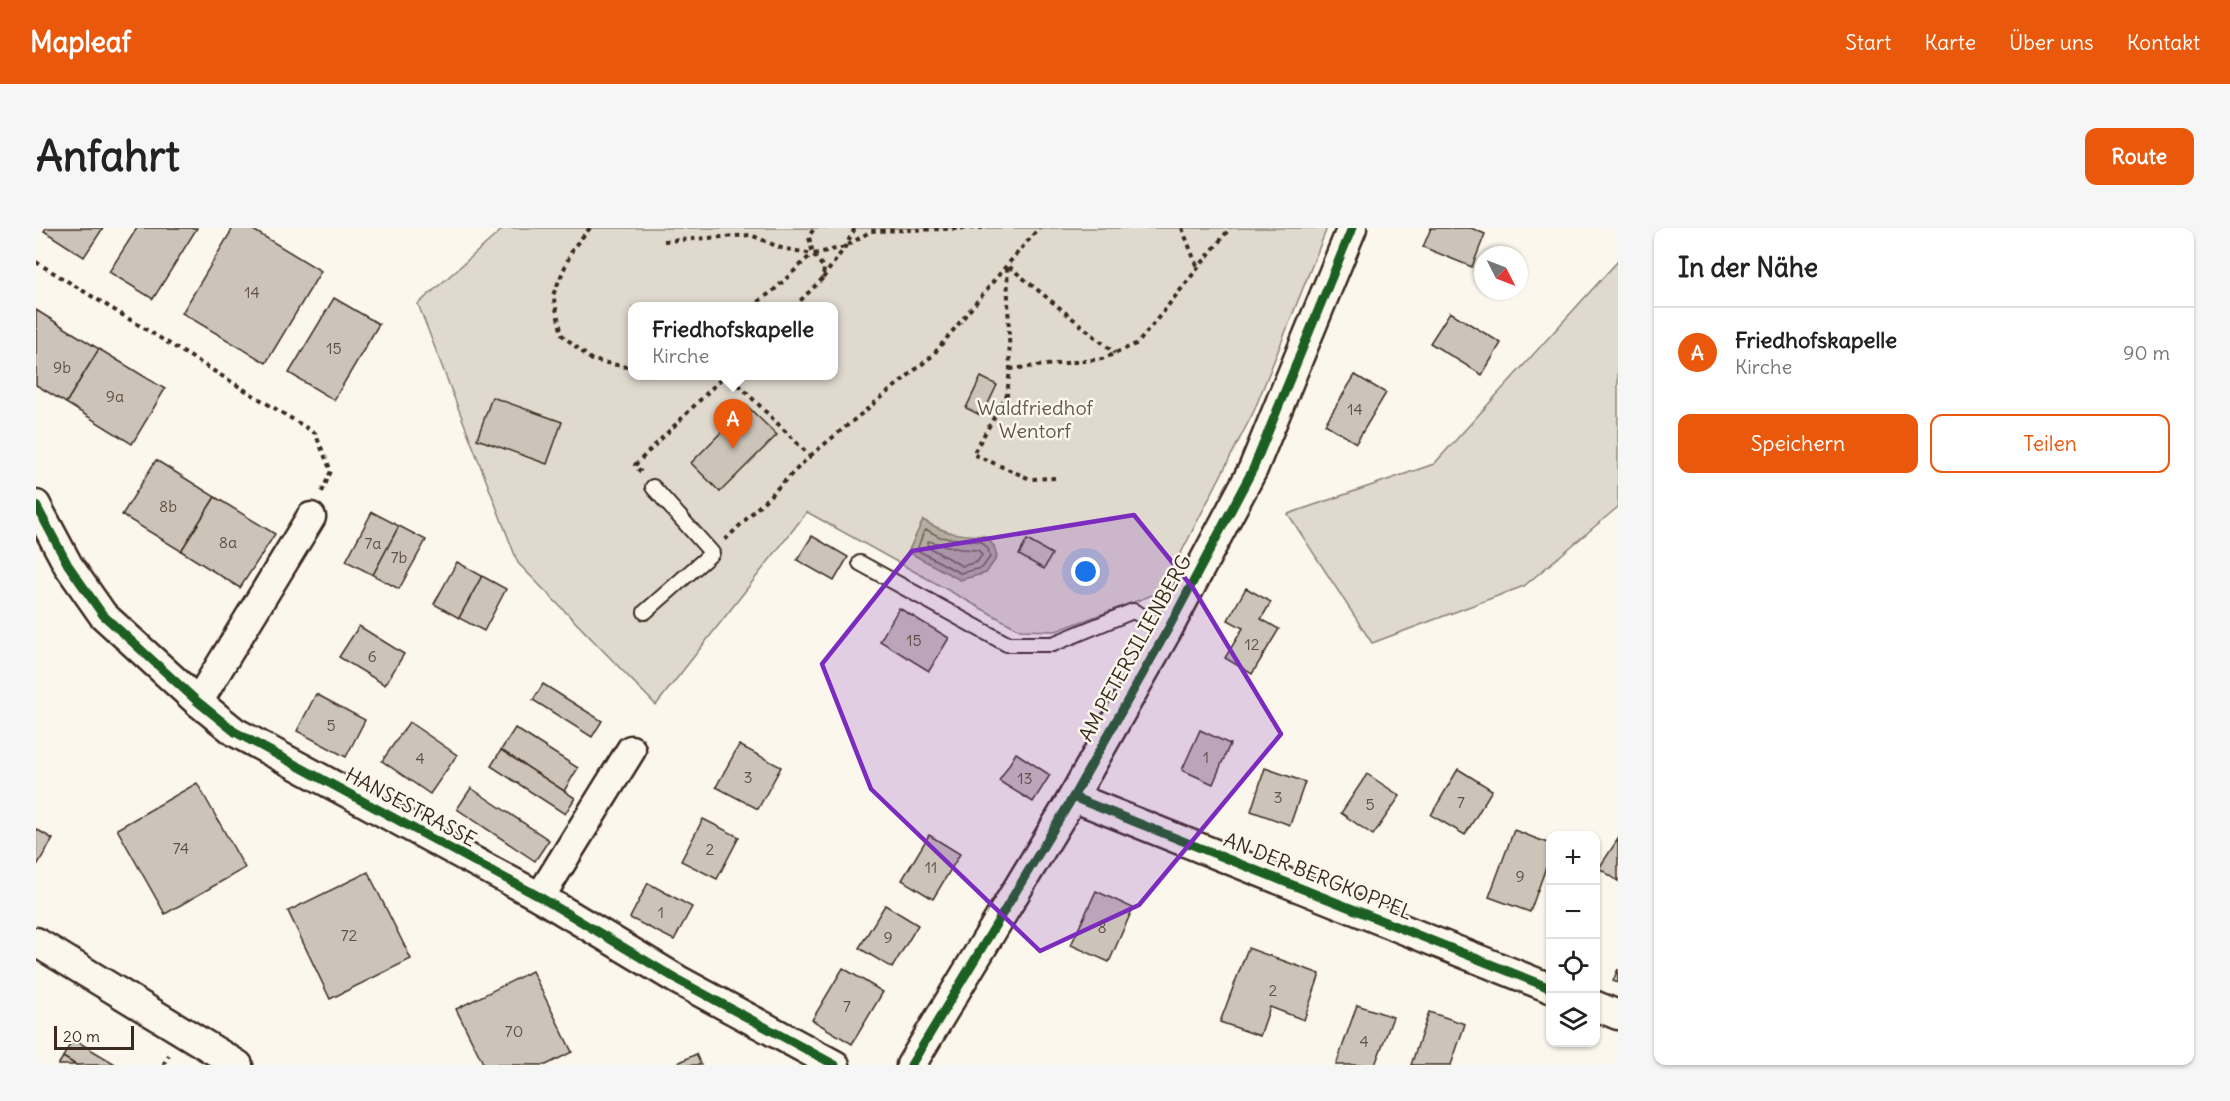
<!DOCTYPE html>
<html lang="de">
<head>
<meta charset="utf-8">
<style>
	body { margin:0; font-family:Delius,sans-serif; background:#f6f6f6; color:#222 }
	.controls { position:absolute; right:18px; bottom:18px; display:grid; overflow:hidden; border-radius:12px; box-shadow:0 2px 4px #0004 }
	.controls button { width:54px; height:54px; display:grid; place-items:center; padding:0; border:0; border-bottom:2px solid #e0e0e0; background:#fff; color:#222; font:30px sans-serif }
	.compass { position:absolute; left:1438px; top:18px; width:54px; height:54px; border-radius:50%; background:#fff; box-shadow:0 2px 4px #0004; rotate:132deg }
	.scale { position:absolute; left:18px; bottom:15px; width:80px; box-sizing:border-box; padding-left:6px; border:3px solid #3b2a1e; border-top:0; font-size:16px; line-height:21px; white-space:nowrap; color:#3b2a1e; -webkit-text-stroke:4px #fbf7ec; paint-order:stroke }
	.you { position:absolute; left:1050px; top:344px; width:21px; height:21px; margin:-15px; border:4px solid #fff; border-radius:50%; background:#1a73e8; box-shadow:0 0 0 9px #1a73e833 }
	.badge { display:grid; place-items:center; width:39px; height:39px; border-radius:50%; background:#ea580c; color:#fff; font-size:20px; font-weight:700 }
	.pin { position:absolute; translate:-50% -50px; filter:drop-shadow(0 2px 3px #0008) }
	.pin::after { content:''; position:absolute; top:32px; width:21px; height:18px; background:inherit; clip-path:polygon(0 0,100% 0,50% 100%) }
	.popup { position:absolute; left:592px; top:74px; width:210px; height:78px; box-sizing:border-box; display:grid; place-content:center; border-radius:12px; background:#fff; filter:drop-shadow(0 2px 4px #0005); font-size:20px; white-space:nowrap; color:#767676 }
	.popup b { font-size:22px; color:#222 }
	.popup::after { content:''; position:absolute; left:50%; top:100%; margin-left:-12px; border:12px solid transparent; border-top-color:#fff }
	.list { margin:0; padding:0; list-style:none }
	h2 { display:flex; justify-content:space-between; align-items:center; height:78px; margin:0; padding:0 24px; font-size:26px }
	h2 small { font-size:20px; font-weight:400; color:#767676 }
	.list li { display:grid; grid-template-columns:39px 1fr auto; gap:18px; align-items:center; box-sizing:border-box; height:90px; padding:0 24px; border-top:2px solid #e0e0e0 }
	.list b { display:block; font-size:22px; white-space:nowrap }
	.list p { margin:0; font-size:20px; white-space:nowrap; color:#767676 }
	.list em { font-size:20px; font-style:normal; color:#767676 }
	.actions { display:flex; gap:12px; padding:18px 24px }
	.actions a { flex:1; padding:14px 0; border:2px solid #ea580c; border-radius:12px; text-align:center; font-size:21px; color:#ea580c }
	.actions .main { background:#ea580c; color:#fff }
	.icon { flex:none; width:33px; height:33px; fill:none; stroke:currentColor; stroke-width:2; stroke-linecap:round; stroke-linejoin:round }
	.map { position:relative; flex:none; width:1582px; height:837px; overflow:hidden; border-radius:12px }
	header { display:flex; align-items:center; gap:36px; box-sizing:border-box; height:84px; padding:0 30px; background:#ea580c; color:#fff }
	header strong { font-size:28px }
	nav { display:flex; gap:33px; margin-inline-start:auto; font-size:21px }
	.intro { display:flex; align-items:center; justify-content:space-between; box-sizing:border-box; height:144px; padding:0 36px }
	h1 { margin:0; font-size:42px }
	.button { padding:15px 27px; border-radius:12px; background:#ea580c; color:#fff; font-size:21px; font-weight:700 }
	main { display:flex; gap:36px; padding:0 36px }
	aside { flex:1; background:#fff; border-radius:12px; box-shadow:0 2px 4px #0004 }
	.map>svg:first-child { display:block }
	.green { fill:#dfd9ce; stroke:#8d8276; stroke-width:1.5; fill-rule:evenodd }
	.water { fill:#b6aea2; stroke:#85796d; stroke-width:1.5 }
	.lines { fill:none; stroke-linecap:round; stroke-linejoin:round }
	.shore { stroke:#6c5f53; stroke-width:1.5 }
	.building { fill:#ccc4b9; stroke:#3b2a1e; stroke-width:1.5 }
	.service-casing { stroke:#3b2a1e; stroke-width:18 }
	.minor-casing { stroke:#3b2a1e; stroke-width:33 }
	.path { stroke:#3b2a1e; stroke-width:4; stroke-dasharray:4.5 4.5; stroke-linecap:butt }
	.service { stroke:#fbf7ec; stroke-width:14 }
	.minor { stroke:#fbf7ec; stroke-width:28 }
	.cycleway-casing { stroke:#fbf7ec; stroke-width:13 }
	.cycleway { stroke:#1b5e20; stroke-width:9 }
	.marked { fill:#7b2cbf; fill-opacity:0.2; stroke:#7b2cbf; stroke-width:4.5; stroke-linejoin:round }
	.labels { text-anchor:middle; stroke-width:5; stroke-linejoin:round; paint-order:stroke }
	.number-label { font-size:16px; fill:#5f5045 }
	.park-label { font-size:20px; fill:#64564a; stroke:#fbf7ec }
	.street-label { font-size:20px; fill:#3b2a1e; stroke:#fbf7ec }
</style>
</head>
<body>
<header>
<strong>Mapleaf</strong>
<nav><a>Start</a><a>Karte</a><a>Über uns</a><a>Kontakt</a></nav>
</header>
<div class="intro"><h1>Anfahrt</h1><a class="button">Route</a></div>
<main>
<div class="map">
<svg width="1582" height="837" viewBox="0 0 1582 837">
	<rect width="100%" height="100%" fill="#fbf7ec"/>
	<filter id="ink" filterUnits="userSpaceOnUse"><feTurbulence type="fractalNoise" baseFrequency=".0167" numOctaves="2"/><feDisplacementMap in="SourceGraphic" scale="12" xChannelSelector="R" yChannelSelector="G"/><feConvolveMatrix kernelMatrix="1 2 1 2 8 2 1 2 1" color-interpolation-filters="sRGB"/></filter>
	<g filter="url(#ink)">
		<g class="green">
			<path d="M468,0H1291L1218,183L1125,364L1020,403L984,402L771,284L620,477L482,335L382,76ZM596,79H798V148H596Z"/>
			<polygon points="1582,33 1582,279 1488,358 1336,415 1252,286 1398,236"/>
		</g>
		<path class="water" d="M887,292C910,306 922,307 949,308L958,318L961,329L950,345L924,352L872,324Z"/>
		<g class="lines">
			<g class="shore">
				<polygon points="891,302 904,309 946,314 952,321 954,329 946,340 924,345 881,322 888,303"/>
				<polygon points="892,313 924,321 942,322 946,327 941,334 926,338 892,319"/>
			</g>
		</g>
		<g class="building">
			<polygon points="10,0 67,0 48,29 8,3"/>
			<polygon points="101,0 161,0 117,71 73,44"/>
			<polygon points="197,0 214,0 285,43 230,135 146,85"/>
			<polygon points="1395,0 1435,0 1449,6 1436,39 1387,19"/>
			<polygon points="298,70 343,96 298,172 253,145"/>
			<polygon points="0,82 63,121 30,175 0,157"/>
			<polygon points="1414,84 1465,115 1446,147 1394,115"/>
			<polygon points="63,121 129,161 96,216 30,175"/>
			<polygon points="1319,147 1350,165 1320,215 1289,196"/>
			<polygon points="945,149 961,157 946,188 930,180"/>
			<polygon points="456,169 526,194 511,236 441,211"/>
			<polygon points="711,178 741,207 684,264 655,235"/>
			<polygon points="120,232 179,269 145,323 86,287"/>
			<polygon points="179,269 239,306 204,360 145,323"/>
			<polygon points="336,284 363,298 337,347 310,333"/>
			<polygon points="363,298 390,312 363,361 337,347"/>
			<polygon points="776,308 812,329 798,353 761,332"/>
			<polygon points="991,312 1016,326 1008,341 983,327"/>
			<polygon points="421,334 446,348 423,390 398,376"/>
			<polygon points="446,348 470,361 448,403 423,390"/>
			<polygon points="1210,360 1235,374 1225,391 1243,401 1216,446 1189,430 1207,400 1192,392"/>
			<polygon points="863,380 913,410 893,443 844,413"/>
			<polygon points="323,398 368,426 349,457 303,429"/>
			<polygon points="507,456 566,493 556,509 497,472"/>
			<polygon points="280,466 329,492 310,529 261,503"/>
			<polygon points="373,494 421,527 394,566 346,533"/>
			<polygon points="479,500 542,540 528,563 465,522"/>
			<polygon points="1164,502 1194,516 1177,556 1146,542"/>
			<polygon points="703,517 745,539 722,581 680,559"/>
			<polygon points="465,522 539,570 529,586 455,538"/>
			<polygon points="980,525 1014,547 997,574 963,553"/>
			<polygon points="1229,540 1269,554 1254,597 1215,583"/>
			<polygon points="1422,541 1456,562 1429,607 1395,587"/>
			<polygon points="1331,546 1364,568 1337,607 1305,585"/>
			<polygon points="161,555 209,640 129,686 81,601"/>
			<polygon points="435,560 513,612 499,633 421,581"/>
			<polygon points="667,591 703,609 681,651 645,633"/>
			<polygon points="0,601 17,611 0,639"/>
			<polygon points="1478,602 1514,616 1514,628 1494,684 1453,669"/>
			<polygon points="893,607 924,626 897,671 866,652"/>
			<polygon points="1582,611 1582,653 1563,640"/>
			<polygon points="332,644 375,731 294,771 252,683"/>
			<polygon points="612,655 656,679 638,712 594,690"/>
			<polygon points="1060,663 1097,680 1073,734 1035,717"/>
			<polygon points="849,677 882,697 856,740 823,720"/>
			<polygon points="1212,720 1284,746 1268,792 1234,779 1224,808 1184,794"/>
			<polygon points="807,740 847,764 816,816 776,792"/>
			<polygon points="1582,741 1582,755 1577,753"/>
			<polygon points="496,743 536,824 510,837 448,837 420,781"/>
			<polygon points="1321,777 1357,789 1339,837 1300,837"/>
			<polygon points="1393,784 1429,796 1415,837 1375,837"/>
			<polygon points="37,811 81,837 40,837 27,829"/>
			<polygon points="660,826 665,837 638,837"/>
			<polygon points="27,829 40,837 22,837"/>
		</g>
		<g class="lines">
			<defs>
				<g id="service">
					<polyline points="824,335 971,416 1017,416 1097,383 1132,401"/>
					<polyline points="609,384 676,325 617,259"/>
				</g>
				<g id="minor">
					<polyline points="0,277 32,337 67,387 162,474 199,504 504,669 642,752 799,837"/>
					<polyline points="162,474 275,289"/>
					<polyline points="1037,569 1514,760"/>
					<polyline points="504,669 595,522"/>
					<polyline points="0,714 202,837"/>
					<polyline points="1560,778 1582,787"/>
					<polyline points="875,837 1037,569 1132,401 1217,241 1316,0"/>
				</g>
			</defs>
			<use href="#service" class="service-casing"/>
			<use href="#minor" class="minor-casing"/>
			<g class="path">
				<polyline points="554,0 537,20 517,67 526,107 556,132 596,140"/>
				<polyline points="1146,0 1162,41"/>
				<polyline points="628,13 715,7 745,20 777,26 809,19 835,3 947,0"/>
				<polyline points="0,34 279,205 295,243 286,264"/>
				<polyline points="787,50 809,19 819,0"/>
				<polyline points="715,79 738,62 776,26"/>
				<polyline points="758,79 787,50 788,40 777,26 773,9 778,0"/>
				<polyline points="974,141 1066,131 1102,115 1194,0"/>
				<polyline points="774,228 896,128 971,37 1003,0"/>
				<polyline points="605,244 599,237 688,148"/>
				<polyline points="1019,250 994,251 937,226 971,167 974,141 971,37 1079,125"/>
				<polyline points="689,312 774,228 694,148"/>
				<polyline points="127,837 133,827"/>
			</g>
			<use href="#service" class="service"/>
			<use href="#minor" class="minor"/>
			<defs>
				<g id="cycleway">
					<polyline points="0,277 32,337 67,387 162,474 199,504 504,669 642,752 799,837"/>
					<polyline points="1037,569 1514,760"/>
					<polyline points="875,837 1037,569 1132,401 1217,241 1316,0"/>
				</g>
			</defs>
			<use href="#cycleway" class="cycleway-casing"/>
			<use href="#cycleway" class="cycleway"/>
		</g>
	</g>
	<path class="marked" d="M1098,287L1157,360L1245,506L1103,677L1004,723L835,561L786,436L876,323Z"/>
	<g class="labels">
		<g class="number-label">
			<text x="216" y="70">14</text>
			<text x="298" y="126">15</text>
			<text x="26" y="145">9b</text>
			<text x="79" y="174">9a</text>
			<text x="1319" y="187">14</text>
			<text x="132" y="284">8b</text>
			<text x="192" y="320">8a</text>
			<text x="337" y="321">7a</text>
			<text x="363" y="335">7b</text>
			<text x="878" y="418">15</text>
			<text x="1216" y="422">12</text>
			<text x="336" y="434">6</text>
			<text x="295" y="503">5</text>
			<text x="1170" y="535">1</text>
			<text x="384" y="536">4</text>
			<text x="712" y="555">3</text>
			<text x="989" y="556">13</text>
			<text x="1242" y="575">3</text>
			<text x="1425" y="580">7</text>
			<text x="1334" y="582">5</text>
			<text x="145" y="626">74</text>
			<text x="674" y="627">2</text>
			<text x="895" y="645">11</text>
			<text x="1484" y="654">9</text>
			<text x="625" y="690">1</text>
			<text x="1066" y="705">8</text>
			<text x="313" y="713">72</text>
			<text x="852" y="715">9</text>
			<text x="1237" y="768">2</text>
			<text x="811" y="784">7</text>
			<text x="478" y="809">70</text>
			<text x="1328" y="819">4</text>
		</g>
		<g class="park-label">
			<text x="999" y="187">Waldfriedhof<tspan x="999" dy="23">Wentorf</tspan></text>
		</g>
		<g class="street-label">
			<text transform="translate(1099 420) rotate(-61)" y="7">AM PETERSILIENBERG</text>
			<text transform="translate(375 579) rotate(28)" y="7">HANSESTRASSE</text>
			<text transform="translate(1282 648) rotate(22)" y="7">AN DER BERGKOPPEL</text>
		</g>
	</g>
</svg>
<div class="controls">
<button>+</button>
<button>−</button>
<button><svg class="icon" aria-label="locate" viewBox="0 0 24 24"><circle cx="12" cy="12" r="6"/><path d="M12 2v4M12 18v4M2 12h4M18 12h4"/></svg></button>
<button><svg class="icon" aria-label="layers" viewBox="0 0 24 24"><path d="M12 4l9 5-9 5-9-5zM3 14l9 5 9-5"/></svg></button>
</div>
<svg class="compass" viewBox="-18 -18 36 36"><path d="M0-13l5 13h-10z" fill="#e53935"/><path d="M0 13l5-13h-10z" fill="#767676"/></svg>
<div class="scale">20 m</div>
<div class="you"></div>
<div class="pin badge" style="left:697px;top:221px">A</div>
<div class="popup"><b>Friedhofskapelle</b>Kirche</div>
</div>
<aside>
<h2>In der Nähe<small></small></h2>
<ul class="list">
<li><span class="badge">A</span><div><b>Friedhofskapelle</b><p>Kirche</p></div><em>90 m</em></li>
</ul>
<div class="actions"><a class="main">Speichern</a><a>Teilen</a></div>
</aside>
</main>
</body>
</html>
